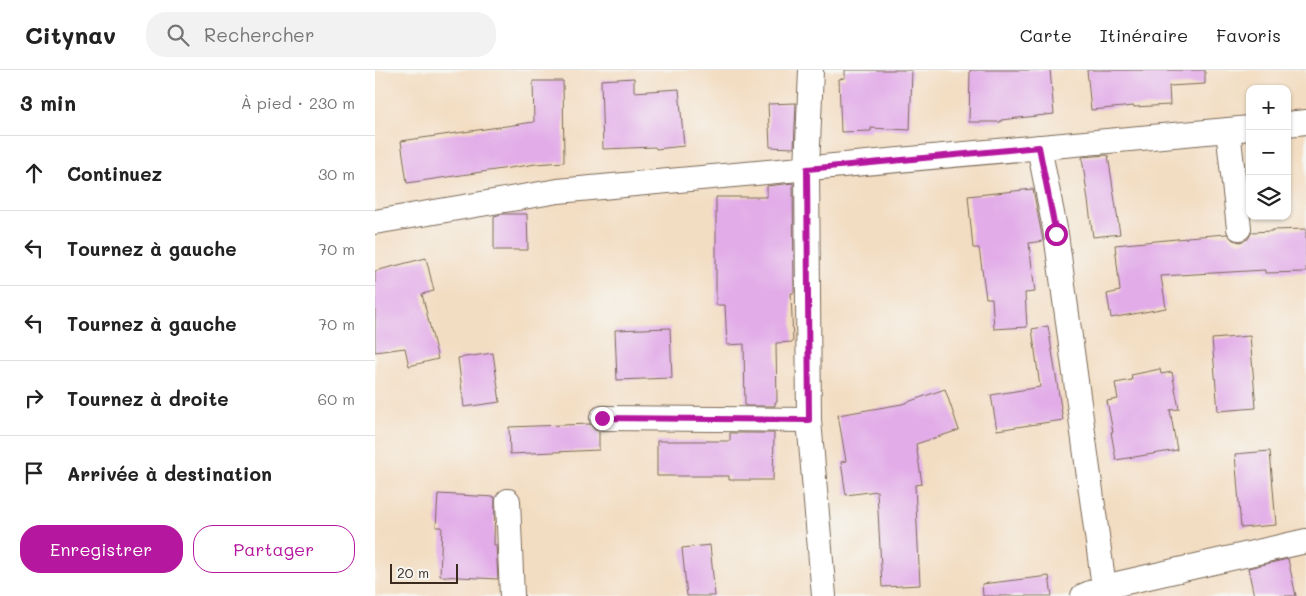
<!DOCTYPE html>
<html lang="fr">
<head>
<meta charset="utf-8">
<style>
	body { margin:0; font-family:Mali,sans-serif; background:#f2f2f2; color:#222 }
	.controls { position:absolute; right:15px; top:15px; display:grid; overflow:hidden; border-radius:10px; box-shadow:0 1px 4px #0004 }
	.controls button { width:45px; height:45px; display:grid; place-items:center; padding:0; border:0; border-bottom:1px solid #e0e0e0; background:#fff; color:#222; font:25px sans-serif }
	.scale { position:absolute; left:15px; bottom:12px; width:68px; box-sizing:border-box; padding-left:5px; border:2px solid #3b2a1e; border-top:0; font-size:14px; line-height:18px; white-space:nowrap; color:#3b2a1e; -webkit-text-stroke:4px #f6f6f2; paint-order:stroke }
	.stop { position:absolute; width:15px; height:15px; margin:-11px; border:4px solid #b5179e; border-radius:50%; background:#fff }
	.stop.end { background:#b5179e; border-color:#fff; box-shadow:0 1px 5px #0008 }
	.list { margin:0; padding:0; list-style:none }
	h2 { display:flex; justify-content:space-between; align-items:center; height:65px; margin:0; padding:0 20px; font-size:21px }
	h2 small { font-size:16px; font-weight:400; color:#767676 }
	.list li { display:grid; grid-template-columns:32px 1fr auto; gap:15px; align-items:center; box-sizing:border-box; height:75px; padding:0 20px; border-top:1px solid #e0e0e0 }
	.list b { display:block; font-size:19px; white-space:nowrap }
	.list em { font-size:16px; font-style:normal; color:#767676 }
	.actions { display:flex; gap:10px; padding:15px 20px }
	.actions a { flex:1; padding:11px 0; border:1px solid #b5179e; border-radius:20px; text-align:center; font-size:18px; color:#b5179e }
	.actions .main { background:#b5179e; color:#fff }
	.icon { flex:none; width:28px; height:28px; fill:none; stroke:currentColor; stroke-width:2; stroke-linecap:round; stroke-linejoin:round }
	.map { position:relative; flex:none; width:931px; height:526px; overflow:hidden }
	header { display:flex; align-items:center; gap:30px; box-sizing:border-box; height:70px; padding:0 25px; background:#fff; border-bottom:1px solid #e0e0e0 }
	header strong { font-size:24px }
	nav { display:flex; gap:28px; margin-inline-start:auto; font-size:18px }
	.search { width:350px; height:45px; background:#f2f2f2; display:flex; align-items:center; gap:12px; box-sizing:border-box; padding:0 18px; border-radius:20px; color:#767676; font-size:19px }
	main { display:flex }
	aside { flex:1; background:#fff }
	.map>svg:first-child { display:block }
	.building { fill:#e2ace8 }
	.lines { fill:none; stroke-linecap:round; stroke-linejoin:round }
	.street-casing { stroke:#7b6957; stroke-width:26 }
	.street { stroke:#fff; stroke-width:24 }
	.route { stroke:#b5179e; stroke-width:6 }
</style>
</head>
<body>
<header>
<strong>Citynav</strong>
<div class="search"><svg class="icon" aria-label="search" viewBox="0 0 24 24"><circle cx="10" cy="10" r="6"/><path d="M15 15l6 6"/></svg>Rechercher</div>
<nav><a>Carte</a><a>Itinéraire</a><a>Favoris</a></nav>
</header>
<main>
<aside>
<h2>3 min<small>À pied · 230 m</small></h2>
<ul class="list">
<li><svg class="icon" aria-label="ahead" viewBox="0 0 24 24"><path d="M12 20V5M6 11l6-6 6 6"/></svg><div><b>Continuez</b></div><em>30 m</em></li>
<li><svg class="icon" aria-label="left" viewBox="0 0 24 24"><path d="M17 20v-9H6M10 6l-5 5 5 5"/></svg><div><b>Tournez à gauche</b></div><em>70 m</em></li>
<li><svg class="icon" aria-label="left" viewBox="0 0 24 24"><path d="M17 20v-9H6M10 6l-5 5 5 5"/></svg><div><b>Tournez à gauche</b></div><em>70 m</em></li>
<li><svg class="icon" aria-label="right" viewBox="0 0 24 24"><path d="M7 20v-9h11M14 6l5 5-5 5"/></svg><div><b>Tournez à droite</b></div><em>60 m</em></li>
<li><svg class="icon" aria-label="arrive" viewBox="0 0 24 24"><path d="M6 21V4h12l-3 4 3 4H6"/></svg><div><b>Arrivée à destination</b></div></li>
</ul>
<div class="actions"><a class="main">Enregistrer</a><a>Partager</a></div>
</aside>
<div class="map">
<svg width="931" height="526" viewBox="0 0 931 526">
	<rect width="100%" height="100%" fill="#f6f6f2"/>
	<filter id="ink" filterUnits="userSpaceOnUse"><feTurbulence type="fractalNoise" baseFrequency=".02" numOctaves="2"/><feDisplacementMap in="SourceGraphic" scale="10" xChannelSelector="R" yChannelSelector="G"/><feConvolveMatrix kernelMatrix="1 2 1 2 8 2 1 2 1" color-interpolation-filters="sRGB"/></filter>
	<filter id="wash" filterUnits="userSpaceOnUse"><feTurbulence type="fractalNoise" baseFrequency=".0096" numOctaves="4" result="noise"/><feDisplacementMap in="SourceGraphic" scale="20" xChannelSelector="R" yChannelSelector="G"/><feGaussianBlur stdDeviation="1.12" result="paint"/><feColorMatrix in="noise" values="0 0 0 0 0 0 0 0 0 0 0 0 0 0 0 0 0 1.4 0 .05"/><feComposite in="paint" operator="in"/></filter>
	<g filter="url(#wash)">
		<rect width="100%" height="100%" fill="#f3ddc2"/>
		<g id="blocks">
			<g class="building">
				<polygon points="470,0 537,0 535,60 496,58 496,61 466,62 464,9 470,8"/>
				<polygon points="595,0 675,0 679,44 626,50 626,52 594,52"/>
				<polygon points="712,0 830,0 830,14 794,16 795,35 759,37 759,36 716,40"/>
				<polygon points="259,8 259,22 304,19 309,76 281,79 280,77 228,79 226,10"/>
				<polygon points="158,11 188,11 189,92 161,94 32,113 26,71 159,52"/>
				<polygon points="421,33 419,78 395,77 393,34"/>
				<polygon points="733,85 745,164 718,167 707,87"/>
				<polygon points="418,113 419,223 416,223 418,272 401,273 402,332 400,332 400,336 370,336 369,274 352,275 350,235 341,235 341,127 392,127 392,116"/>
				<polygon points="658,119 668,171 654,173 660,222 650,223 652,257 619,259 617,228 611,228 604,178 598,178 593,126"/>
				<polygon points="127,144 152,144 153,180 119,180 119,146"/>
				<polygon points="931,159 931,202 890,203 890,200 786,206 791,238 736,248 732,224 745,221 740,175 812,168 812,167 852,164 858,170 865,172 873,169 877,162 897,161 897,160"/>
				<polygon points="51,188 59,221 47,224 63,289 34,296 30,278 0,282 0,201"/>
				<polygon points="673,256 688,350 622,360 616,325 665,317 657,259"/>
				<polygon points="295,258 297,308 242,310 240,260"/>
				<polygon points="875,266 881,338 843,341 837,269"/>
				<polygon points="118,283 125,332 89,337 83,288"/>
				<polygon points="785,299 786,304 797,302 804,339 795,340 802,380 741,390 736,362 738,362 732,331 743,329 740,313 757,310 756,305"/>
				<polygon points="570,319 584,360 541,374 547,414 540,415 545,515 507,517 502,421 471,425 466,392 471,391 463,345 527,334"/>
				<polygon points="215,354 220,360 224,361 224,380 135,384 134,357"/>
				<polygon points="355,363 399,363 398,410 354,410 354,406 282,406 282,371 355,371"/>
				<polygon points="895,381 901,455 866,458 860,384"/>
				<polygon points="63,424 120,427 119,475 121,475 123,509 65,506 67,457 61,457"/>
				<polygon points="335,475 340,526 312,526 307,478"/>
				<polygon points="913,489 921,526 879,526 873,498"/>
				<polygon points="674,506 677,526 608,526 607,514"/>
			</g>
		</g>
	</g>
	<g filter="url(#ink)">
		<use href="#blocks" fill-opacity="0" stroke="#7b6957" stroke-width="1"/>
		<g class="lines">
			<defs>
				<g id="street">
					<polyline points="436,0 432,99 434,350 449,526"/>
					<polyline points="912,54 931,52"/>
					<polyline points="853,60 864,158"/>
					<polyline points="664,77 681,164 729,517"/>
					<polyline points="0,152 183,121 875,58"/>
					<polyline points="227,348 434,350"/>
					<polyline points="133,431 137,526"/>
					<polyline points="708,526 729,517 931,471"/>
				</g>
			</defs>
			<use href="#street" class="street-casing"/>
			<use href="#street" class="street"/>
		</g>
	</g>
	<g class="lines" filter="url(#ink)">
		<polyline class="route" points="227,348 434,350 432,99 664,77 681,164"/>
	</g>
</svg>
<div class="controls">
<button>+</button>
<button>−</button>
<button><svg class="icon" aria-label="layers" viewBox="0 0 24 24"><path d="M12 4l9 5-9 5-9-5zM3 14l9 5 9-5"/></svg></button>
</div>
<div class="scale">20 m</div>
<div class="stop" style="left:681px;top:164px"></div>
<div class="stop end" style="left:227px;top:348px"></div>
</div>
</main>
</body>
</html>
